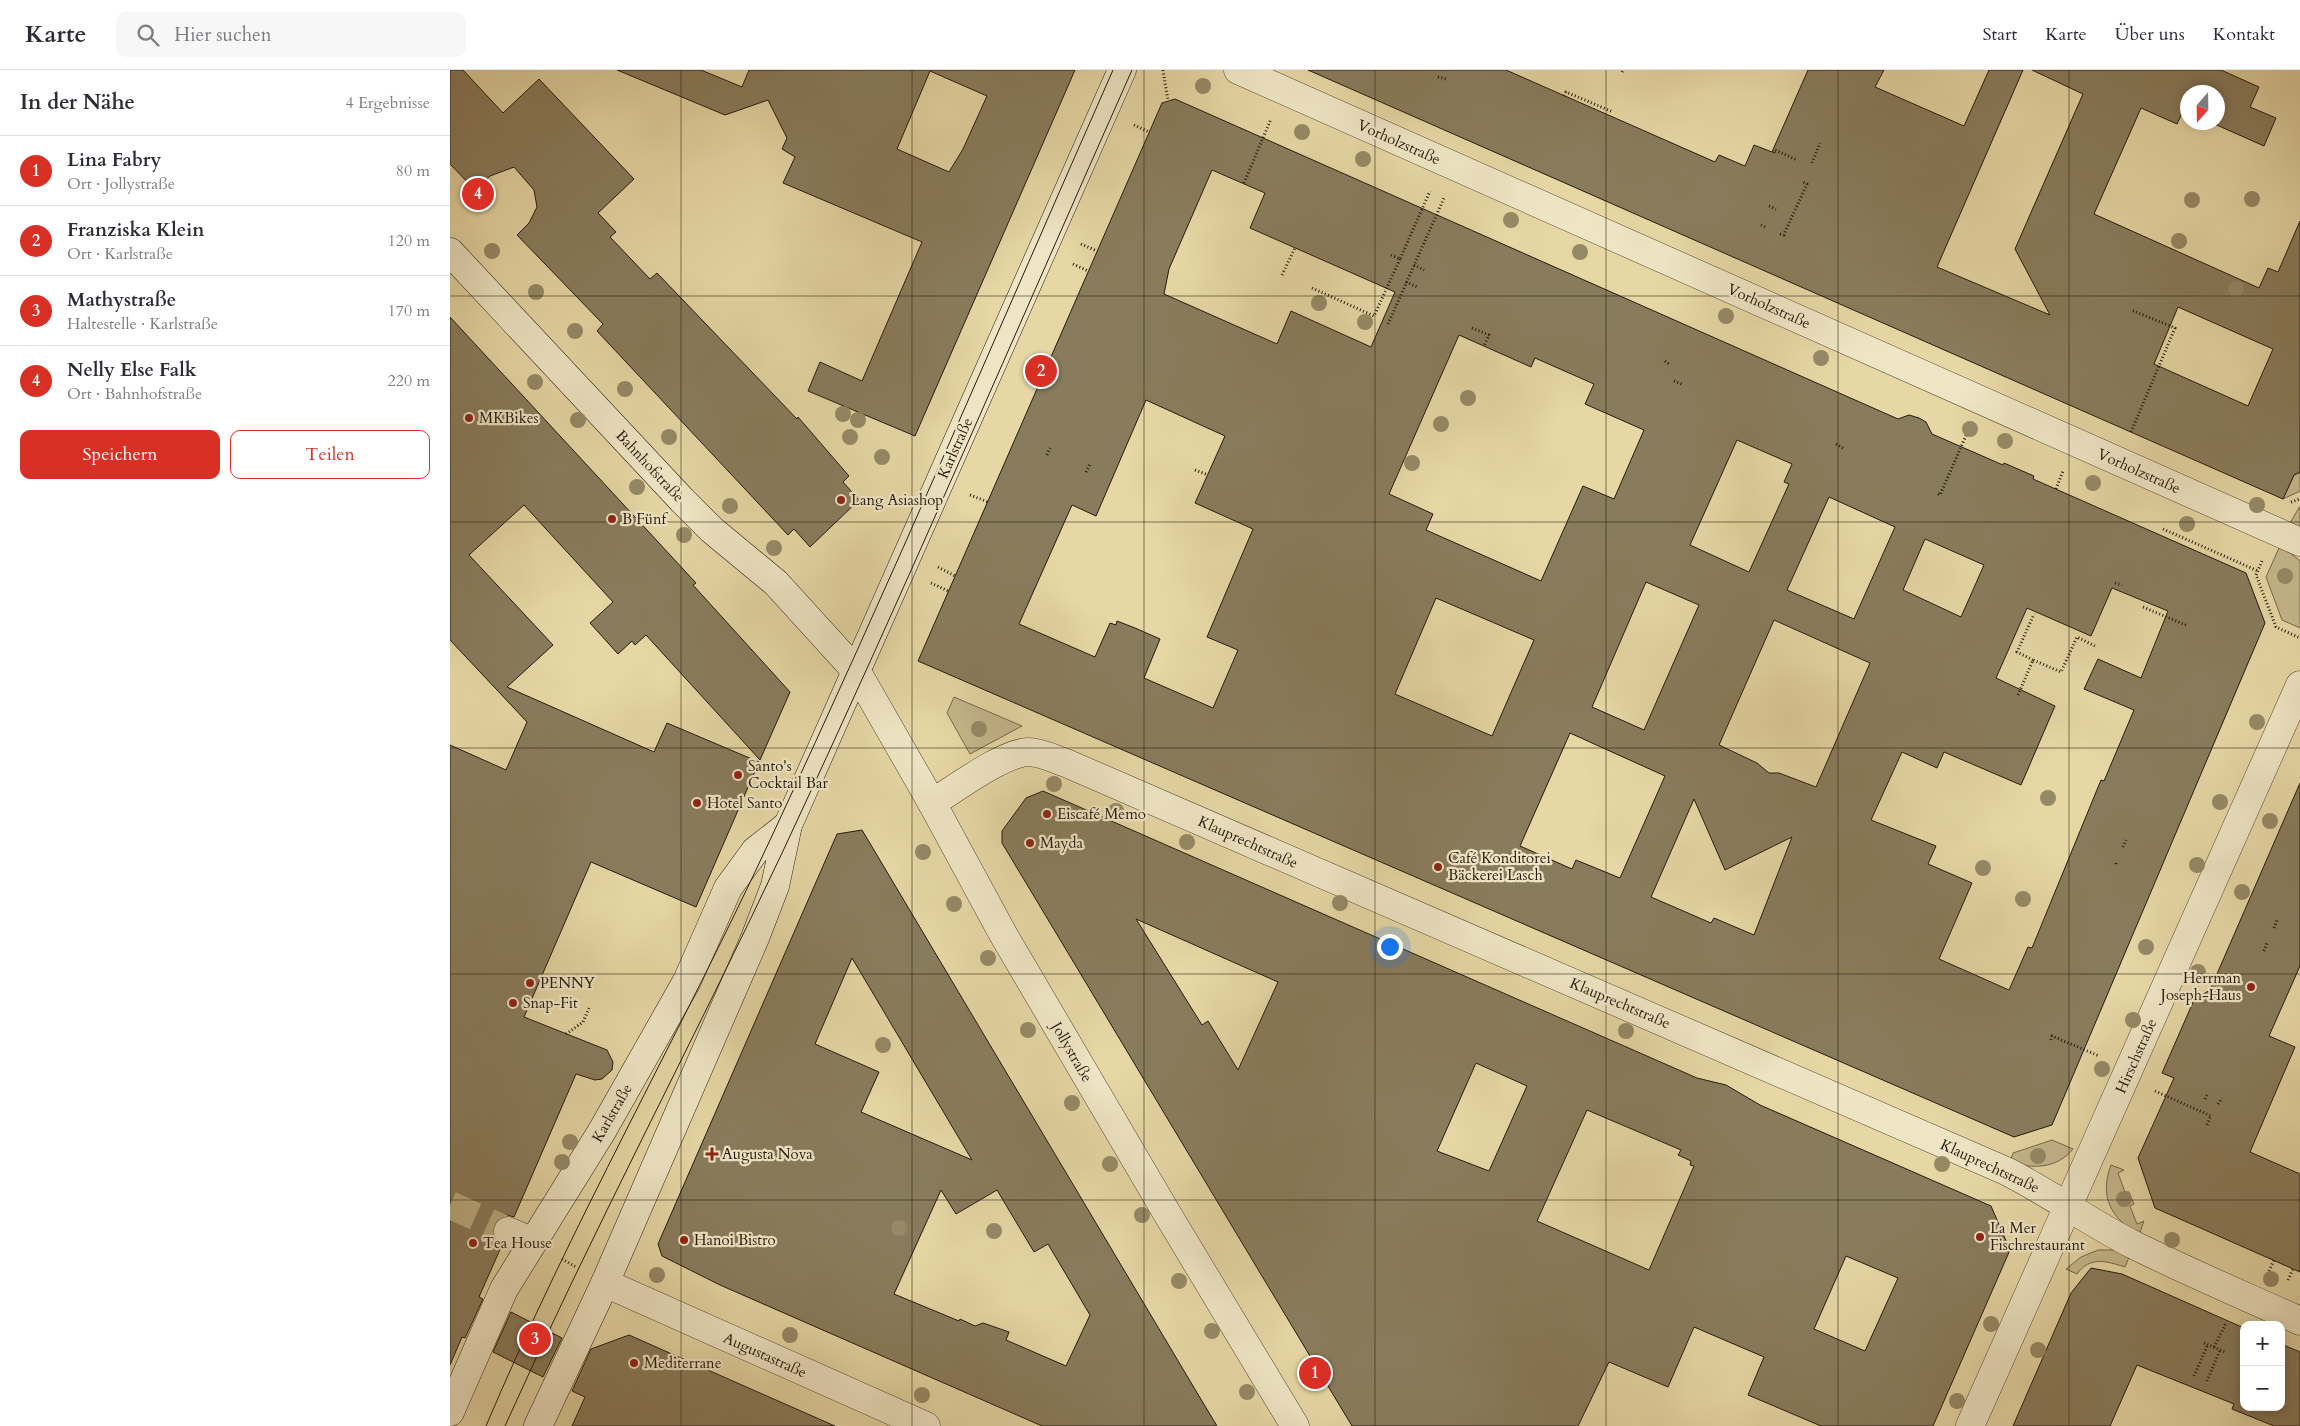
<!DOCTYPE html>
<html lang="de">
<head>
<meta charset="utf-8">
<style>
	body { margin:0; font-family:Cardo,serif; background:#f7f7f7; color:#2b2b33 }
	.controls { position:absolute; right:15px; bottom:15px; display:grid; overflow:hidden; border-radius:10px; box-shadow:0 2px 12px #0003 }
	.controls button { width:45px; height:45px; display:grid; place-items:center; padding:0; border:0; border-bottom:1px solid #e1e1e2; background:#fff; color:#2b2b33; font:25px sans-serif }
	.compass { position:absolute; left:1730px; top:15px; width:45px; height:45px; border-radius:50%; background:#fff; box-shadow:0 2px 12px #0003; rotate:200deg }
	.you { position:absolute; left:939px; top:876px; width:18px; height:18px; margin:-12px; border:4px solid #fff; border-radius:50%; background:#1a73e8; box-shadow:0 0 0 8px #1a73e833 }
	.badge { display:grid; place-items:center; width:32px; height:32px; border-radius:50%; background:#d93025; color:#fff; font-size:16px; font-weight:700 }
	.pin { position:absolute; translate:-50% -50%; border:2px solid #fff; box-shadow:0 1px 5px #0006 }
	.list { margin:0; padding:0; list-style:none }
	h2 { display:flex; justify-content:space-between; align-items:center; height:65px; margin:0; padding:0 20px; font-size:21px }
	h2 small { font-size:16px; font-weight:400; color:#7c7c81 }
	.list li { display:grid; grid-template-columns:32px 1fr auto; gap:15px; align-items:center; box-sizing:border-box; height:70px; padding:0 20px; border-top:1px solid #e1e1e2 }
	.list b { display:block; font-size:19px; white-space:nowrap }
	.list p { margin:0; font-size:16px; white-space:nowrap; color:#7c7c81 }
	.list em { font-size:16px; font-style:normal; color:#7c7c81 }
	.actions { display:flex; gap:10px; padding:15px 20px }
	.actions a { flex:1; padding:11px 0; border:1px solid #d93025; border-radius:10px; text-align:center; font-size:18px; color:#d93025 }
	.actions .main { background:#d93025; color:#fff }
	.icon { flex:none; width:28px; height:28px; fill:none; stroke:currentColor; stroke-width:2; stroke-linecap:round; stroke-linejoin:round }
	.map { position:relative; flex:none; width:1850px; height:1356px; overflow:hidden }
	header { display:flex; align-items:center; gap:30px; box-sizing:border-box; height:70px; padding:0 25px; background:#fff; border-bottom:1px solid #e1e1e2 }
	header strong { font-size:24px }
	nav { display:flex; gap:28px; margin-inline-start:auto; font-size:18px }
	.search { width:350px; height:45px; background:#f7f7f7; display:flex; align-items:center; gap:12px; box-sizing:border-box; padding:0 18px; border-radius:10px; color:#7c7c81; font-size:19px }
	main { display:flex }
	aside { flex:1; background:#fff }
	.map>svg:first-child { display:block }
	.green { fill:#c5b78b; stroke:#75684c }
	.building { fill:#897c5c; stroke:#251a0d; fill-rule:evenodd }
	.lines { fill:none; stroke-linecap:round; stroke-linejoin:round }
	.street-tunnel { stroke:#bfb187; stroke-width:28; stroke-dasharray:28 14; stroke-linecap:butt }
	.street-casing { stroke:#554933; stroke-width:29 }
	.secondary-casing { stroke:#251a0d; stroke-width:29 }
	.path { stroke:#251a0d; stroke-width:3; stroke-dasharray:1 2.5; stroke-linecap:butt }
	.street { stroke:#efe5c4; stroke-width:28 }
	.secondary { stroke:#efe5c4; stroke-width:28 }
	.tram { stroke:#251a0d; stroke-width:1 }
	.tree { fill:#968966 }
	.grid { fill:none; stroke:#251a0d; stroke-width:1; stroke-opacity:0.55 }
	.poi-dot { fill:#8f2418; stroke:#efe5c4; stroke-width:2 }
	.labels { text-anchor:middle; stroke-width:4.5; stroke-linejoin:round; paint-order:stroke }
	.street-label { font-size:15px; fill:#251a0d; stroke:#efe5c4 }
	.poi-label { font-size:15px; fill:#251a0d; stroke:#efe5c4; text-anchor:start }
</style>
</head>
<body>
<header>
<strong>Karte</strong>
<div class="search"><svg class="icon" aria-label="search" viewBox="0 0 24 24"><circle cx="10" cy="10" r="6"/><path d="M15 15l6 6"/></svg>Hier suchen</div>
<nav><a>Start</a><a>Karte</a><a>Über uns</a><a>Kontakt</a></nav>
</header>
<main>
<aside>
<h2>In der Nähe<small>4 Ergebnisse</small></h2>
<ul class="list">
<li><span class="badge">1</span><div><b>Lina Fabry</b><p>Ort · Jollystraße</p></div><em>80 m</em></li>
<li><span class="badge">2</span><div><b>Franziska Klein</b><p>Ort · Karlstraße</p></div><em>120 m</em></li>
<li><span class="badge">3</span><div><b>Mathystraße</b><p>Haltestelle · Karlstraße</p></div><em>170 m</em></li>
<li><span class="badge">4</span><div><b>Nelly Else Falk</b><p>Ort · Bahnhofstraße</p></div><em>220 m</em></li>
</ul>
<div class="actions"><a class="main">Speichern</a><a>Teilen</a></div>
</aside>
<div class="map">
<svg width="1850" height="1356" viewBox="0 0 1850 1356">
	<rect width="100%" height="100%" fill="#e6d7a5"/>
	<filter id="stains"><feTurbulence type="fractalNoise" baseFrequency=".004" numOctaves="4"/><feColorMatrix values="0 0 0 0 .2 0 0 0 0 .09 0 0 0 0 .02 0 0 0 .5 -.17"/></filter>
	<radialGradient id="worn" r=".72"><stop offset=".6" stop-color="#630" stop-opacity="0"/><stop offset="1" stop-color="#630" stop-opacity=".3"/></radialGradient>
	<g class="green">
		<polygon points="1850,402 1850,421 1833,429 1844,405"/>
		<polygon points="1850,436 1850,457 1840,453"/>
		<polygon points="1829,478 1839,482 1850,491 1850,558 1832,550 1816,507"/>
		<polygon points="504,627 572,656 520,684 497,643"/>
		<path d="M1602,1070L1623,1079C1607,1099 1582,1099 1560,1092L1563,1083Z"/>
		<path d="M1661,1095L1674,1100L1668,1103L1675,1122H1679L1684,1134L1680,1136L1687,1154L1694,1151L1689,1165C1661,1148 1649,1127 1661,1095Z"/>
		<path d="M1648,1180H1663L1680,1185L1675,1197C1656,1191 1640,1186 1627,1204L1616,1199L1631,1187Z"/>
	</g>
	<g class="building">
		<polygon points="0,0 13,0 53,43 89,9 184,109 148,143 166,162 160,167 200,209 207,203 347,349 348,347 399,406 393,412 409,430 360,477 344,459 338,465 147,261 153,254 67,165 79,153 87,137 84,120 64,97 40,106 25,120 0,94"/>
		<path d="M167,0H251L292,17L299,0H625L465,366L358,321L370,292L412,311L472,172L333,113L345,87L332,79L337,68L318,30L275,45ZM480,1L537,26L513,79L499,102L447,79Z"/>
		<path d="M858,0H1056L1265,92L1269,85L1295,96L1304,75L1322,82L1358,0H1434L1425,17L1514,56L1539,0H1573L1487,197L1600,245L1565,179L1633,24L1582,0H1771L1809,17L1800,37L1826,48L1814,76L1760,52H1768V22H1738V43L1733,41L1727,54L1691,38L1644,144L1809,218L1818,198L1828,202L1850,151V402L1844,405L1833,429ZM1728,237L1823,279L1798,336L1704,294Z"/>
		<path d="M725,29L1448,349L1459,345L1469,348L1476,352L1482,364L1553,395L1554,393L1584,406L1583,409L1796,503L1815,553L1602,1055L1564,1067L468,591L712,33ZM762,100L815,123L800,158L945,222L921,277L841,241L827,274L714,224L719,199ZM1009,265L1081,297L1085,288L1144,314L1135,334L1194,360L1164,429L1133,416L1091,511L976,460L983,444L939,424ZM696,330L775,366L745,433L803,459L757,567L788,580L763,638L694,608L710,569L685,558L667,551L666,555L660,553L645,587L569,554L622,435L646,446ZM1287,370L1342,394L1334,412L1339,414L1299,502L1240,475ZM1379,427L1445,457L1404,549L1337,520ZM1475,469L1534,495L1511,547L1453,520ZM1196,512L1249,535L1194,660L1142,637ZM1662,518L1718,541L1691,608L1648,589L1634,619L1684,640L1654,711L1651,710L1582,878L1578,877L1559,920L1489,889L1522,813L1478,794L1486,776L1421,750L1452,682L1487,698L1494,682L1571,715L1605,636L1546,608L1577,538L1641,566ZM986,528L1084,570L1042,666L945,624ZM1324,550L1420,593L1366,717L1329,703H1319L1307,693L1269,675ZM1120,663L1215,706L1170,808L1126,790L1122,799L1070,776ZM1244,729L1275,800L1342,767L1304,865L1264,848L1261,853L1201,827Z"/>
		<polygon points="0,247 246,513 243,515 340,622 310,690 196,565 185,575 182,571 168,584 140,553 163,532 74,435 19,485 103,575 57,617 204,682 217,653 309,692 246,837 141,792 74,947 157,980 163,992 162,1000 152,1009 145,1010 126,1004 64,1147 57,1145 49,1148 44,1155 42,1162 45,1170 52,1175 29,1227 33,1229 15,1268 12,1267 0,1295 0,675 56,700 77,652 0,570"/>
		<polygon points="1850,713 1850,896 1819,966 1845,977 1800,1082 1850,1104 1850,1202 1705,1138 1688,1088 1724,1008 1712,1003 1744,930 1760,920"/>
		<path d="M593,721L1247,1008L1276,1015L1310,1035L1541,1136L1560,1180L1483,1356H1371L1298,1325L1314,1287L1244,1257L1218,1317L1159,1292L1128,1356H902L552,773V761L576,728ZM686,849L828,912L788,1000L758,951L752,955ZM1026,993L1077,1016L1039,1101L987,1081ZM1137,1040L1231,1080L1228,1085L1241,1091L1240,1095L1244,1096L1199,1200L1087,1151ZM1396,1186L1448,1208L1415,1281L1364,1259Z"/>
		<path d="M412,760L746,1321L767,1356H592L270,1215L212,1186L208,1174L387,764ZM402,888L440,952L522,1090L411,1042L429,1002L365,974ZM491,1120L506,1144L547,1120L584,1182L598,1174L640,1245L616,1296L556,1270L559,1262L533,1253L525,1256L510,1249L509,1251L444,1224Z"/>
		<polygon points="1641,1198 1672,1204 1794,1258 1794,1337 1831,1337 1831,1274 1850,1282 1850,1356 1824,1356 1782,1339 1784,1334 1687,1295 1660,1356 1563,1356 1621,1223"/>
		<polygon points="61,1242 112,1268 93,1307 43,1282"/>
		<polygon points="179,1265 285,1312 385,1356 122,1356 135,1327 122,1321 141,1279"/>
	</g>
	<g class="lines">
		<polyline class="street-tunnel" points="0,1135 58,1161"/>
		<defs>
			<g id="street">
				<polyline points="788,0 1850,472"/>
				<polyline points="407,602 482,733 553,864 715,1140 845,1356"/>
				<path d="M482,733C505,719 553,683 578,682C591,682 604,689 616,693L1556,1101C1600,1123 1640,1153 1684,1175C1738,1202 1795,1226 1850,1251"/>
				<polyline points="58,1161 81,1171"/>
				<polyline points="155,1213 476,1356"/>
				<polyline points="1520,1356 1850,615"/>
			</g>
			<g id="secondary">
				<polyline points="0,182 232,430 262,460 326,513 407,602"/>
				<polyline points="0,1342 54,1219 152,1061 237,911 278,818 305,781 338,755"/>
				<polyline points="88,1356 155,1213 305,868 325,816 338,755 672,0"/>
			</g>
		</defs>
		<use href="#street" class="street-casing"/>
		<use href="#secondary" class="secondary-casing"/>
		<g class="path">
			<polyline points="713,0 718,31"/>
			<polyline points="1172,2 1173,0"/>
			<polyline points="988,7 996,9"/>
			<polyline points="1114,26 1116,22 1163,42"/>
			<polyline points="684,55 699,62"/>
			<polyline points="1324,83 1325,80 1347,90"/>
			<polyline points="1362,93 1370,73"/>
			<polyline points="794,113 821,49"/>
			<polyline points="1319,136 1326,139"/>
			<polyline points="1311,155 1317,158"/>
			<polyline points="1330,164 1334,165 1335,162 1357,114 1353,112"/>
			<polyline points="631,174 647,181"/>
			<polyline points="941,185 950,189 980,121"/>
			<polyline points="623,194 638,201"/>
			<polyline points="964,195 974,200"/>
			<polyline points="832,205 845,178"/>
			<polyline points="956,212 967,217"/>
			<polyline points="862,218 924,246 950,189"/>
			<polyline points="938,254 994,128"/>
			<polyline points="1022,258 1039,265 1034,276"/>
			<polyline points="1215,291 1219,294"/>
			<polyline points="1224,311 1232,314"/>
			<polyline points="1681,362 1725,258 1681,240"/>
			<polyline points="1386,374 1393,378"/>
			<polyline points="597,385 600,378"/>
			<polyline points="745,400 758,405"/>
			<polyline points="636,402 640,394"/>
			<polyline points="1606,419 1613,401"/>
			<polyline points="1488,424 1490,425 1518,361"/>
			<polyline points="520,425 538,432"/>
			<polyline points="1841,432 1850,429"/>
			<polyline points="1713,459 1808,501"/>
			<polyline points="1812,491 1806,505 1826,557 1850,568"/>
			<polyline points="488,497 505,506"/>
			<polyline points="481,513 498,521"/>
			<polyline points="1665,513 1672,515"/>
			<polyline points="1693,537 1738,556"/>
			<polyline points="1583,590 1567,582 1584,544"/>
			<polyline points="1568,625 1583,590 1611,602 1627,567 1645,576"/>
			<polyline points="1673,777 1676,770"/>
			<polyline points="1666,794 1667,791"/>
			<polyline points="1824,858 1827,850"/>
			<polyline points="1814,881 1817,873"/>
			<polyline points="116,964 133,952 139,938"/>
			<polyline points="1601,970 1602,966 1649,986"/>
			<polyline points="1705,1021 1761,1046 1757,1055"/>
			<polyline points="1755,1029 1758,1023"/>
			<polyline points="1768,1034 1772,1028"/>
			<polyline points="112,1189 126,1197"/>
			<polyline points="1819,1201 1824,1190"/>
			<polyline points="1838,1210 1843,1199"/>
			<polyline points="1754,1273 1775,1282"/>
			<polyline points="1764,1277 1776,1253"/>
			<polyline points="1744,1306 1758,1274"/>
			<polyline points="1757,1311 1770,1280"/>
		</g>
		<use href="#street" class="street"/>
		<use href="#secondary" class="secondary"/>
		<g class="tram">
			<path d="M36,1356C121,1155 229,966 321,768C440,514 550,256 663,0"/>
			<path d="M55,1356C142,1162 242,974 333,781C454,523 566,261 682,0"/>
		</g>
	</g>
	<g class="tree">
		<circle cx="753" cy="16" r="8"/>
		<circle cx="852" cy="62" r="8"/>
		<circle cx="913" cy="89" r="8"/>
		<circle cx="1802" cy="129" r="8"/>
		<circle cx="1742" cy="130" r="8"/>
		<circle cx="1061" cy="150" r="8"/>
		<circle cx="1729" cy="171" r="8"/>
		<circle cx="42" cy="181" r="8"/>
		<circle cx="1130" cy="182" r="8"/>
		<circle cx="1786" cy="219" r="8"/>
		<circle cx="86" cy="222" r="8"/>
		<circle cx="869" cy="233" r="8"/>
		<circle cx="1276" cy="246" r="8"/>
		<circle cx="915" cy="252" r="8"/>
		<circle cx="125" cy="261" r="8"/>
		<circle cx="1371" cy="288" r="8"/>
		<circle cx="85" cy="312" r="8"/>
		<circle cx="175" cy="319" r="8"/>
		<circle cx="1018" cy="328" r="8"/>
		<circle cx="393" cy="344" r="8"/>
		<circle cx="128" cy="350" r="8"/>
		<circle cx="408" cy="350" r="8"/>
		<circle cx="991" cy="354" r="8"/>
		<circle cx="1520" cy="359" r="8"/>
		<circle cx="219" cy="367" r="8"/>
		<circle cx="400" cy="367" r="8"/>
		<circle cx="1555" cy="371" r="8"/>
		<circle cx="432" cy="387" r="8"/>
		<circle cx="962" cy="393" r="8"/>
		<circle cx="1643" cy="413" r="8"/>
		<circle cx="187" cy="417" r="8"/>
		<circle cx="1807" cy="435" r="8"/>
		<circle cx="280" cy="436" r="8"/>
		<circle cx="1737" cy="454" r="8"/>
		<circle cx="234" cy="465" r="8"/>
		<circle cx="324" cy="478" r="8"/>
		<circle cx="1835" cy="506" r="8"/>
		<circle cx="1807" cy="652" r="8"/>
		<circle cx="529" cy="659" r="8"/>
		<circle cx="604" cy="714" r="8"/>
		<circle cx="1598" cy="728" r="8"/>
		<circle cx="1770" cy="732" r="8"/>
		<circle cx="666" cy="741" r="8"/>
		<circle cx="1820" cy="751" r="8"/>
		<circle cx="737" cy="772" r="8"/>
		<circle cx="473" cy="782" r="8"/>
		<circle cx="1747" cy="795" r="8"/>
		<circle cx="1533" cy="798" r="8"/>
		<circle cx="1792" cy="822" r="8"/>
		<circle cx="1573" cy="829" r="8"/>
		<circle cx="890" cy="833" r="8"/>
		<circle cx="504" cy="834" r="8"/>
		<circle cx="1696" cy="877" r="8"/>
		<circle cx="538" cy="888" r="8"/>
		<circle cx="1748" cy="902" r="8"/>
		<circle cx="1683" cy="950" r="8"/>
		<circle cx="578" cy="960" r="8"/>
		<circle cx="1176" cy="961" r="8"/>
		<circle cx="433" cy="975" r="8"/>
		<circle cx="1652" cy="999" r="8"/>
		<circle cx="622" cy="1033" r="8"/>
		<circle cx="120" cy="1072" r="8"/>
		<circle cx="1588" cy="1086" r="8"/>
		<circle cx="112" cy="1092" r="8"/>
		<circle cx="660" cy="1094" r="8"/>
		<circle cx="1492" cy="1094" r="8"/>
		<circle cx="1674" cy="1129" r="8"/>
		<circle cx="692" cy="1145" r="8"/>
		<circle cx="449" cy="1158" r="8"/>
		<circle cx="544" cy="1161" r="8"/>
		<circle cx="1722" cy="1170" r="8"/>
		<circle cx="207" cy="1205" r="8"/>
		<circle cx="1821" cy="1209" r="8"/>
		<circle cx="729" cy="1211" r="8"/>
		<circle cx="1541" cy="1254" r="8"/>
		<circle cx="762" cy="1261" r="8"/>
		<circle cx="340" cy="1265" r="8"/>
		<circle cx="1588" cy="1280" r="8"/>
		<circle cx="797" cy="1322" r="8"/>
		<circle cx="472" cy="1325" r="8"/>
		<circle cx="1507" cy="1331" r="8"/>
	</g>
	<path class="grid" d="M231,0V1356M462,0V1356M694,0V1356M925,0V1356M1156,0V1356M1388,0V1356M1619,0V1356M0,226H1850M0,452H1850M0,678H1850M0,904H1850M0,1130H1850"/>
	<g class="poi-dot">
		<circle cx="19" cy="348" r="5"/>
		<circle cx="391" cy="430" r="5"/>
		<circle cx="162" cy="449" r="5"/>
		<circle cx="288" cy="705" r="5"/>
		<circle cx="247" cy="733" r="5"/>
		<circle cx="597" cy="744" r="5"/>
		<circle cx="580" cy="773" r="5"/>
		<circle cx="988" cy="797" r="5"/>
		<circle cx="80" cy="913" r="5"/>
		<circle cx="1801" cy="917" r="5"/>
		<circle cx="63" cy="933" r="5"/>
		<path d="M259.5 1076.5h5v5h5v5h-5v5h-5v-5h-5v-5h5z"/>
		<circle cx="1530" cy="1167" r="5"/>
		<circle cx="234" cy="1170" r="5"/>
		<circle cx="23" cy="1173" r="5"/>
		<circle cx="184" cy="1293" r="5"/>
	</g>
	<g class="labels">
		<g class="street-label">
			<text transform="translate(949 72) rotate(24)" y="5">Vorholzstraße</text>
			<text transform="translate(1319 236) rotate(24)" y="5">Vorholzstraße</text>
			<text transform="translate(505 378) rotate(-66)" y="5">Karlstraße</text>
			<text transform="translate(200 396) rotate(47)" y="5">Bahnhofstraße</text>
			<text transform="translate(1689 401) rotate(24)" y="5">Vorholzstraße</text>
			<text transform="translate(798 772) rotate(24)" y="5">Klauprechtstraße</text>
			<text transform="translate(1170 933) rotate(23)" y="5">Klauprechtstraße</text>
			<text transform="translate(622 982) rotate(60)" y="5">Jollystraße</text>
			<text transform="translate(1686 986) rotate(-66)" y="5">Hirschstraße</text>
			<text transform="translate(162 1043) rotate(-60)" y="5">Karlstraße</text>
			<text transform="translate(1540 1096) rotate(25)" y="5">Klauprechtstraße</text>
			<text transform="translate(315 1285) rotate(24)" y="5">Augustastraße</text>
		</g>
		<g class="poi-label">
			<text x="29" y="353">MKBikes</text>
			<text x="401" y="435">Lang Asiashop</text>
			<text x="172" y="454">B Fünf</text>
			<text x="298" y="701">Santo's<tspan x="298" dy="17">Cocktail Bar</tspan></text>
			<text x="257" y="738">Hotel Santo</text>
			<text x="607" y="749">Eiscafé Memo</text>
			<text x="590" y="778">Mayda</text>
			<text x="998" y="793">Café Konditorei<tspan x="998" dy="17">Bäckerei Lasch</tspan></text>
			<text x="1791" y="913" text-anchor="end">Herrman<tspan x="1791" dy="17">Joseph-Haus</tspan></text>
			<text x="90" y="918">PENNY</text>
			<text x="73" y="938">Snap-Fit</text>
			<text x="272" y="1089">Augusta Nova</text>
			<text x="1540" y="1163">La Mer<tspan x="1540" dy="17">Fischrestaurant</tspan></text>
			<text x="244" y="1175">Hanoi Bistro</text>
			<text x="33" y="1178">Tea House</text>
			<text x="194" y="1298">Mediterrane</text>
		</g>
	</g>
	<rect width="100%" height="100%" filter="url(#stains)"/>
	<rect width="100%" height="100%" fill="url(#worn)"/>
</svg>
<div class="controls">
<button>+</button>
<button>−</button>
</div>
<svg class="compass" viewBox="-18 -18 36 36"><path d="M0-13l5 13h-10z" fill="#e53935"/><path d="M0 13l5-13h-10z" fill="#7c7c81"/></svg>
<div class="you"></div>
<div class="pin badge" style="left:865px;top:1303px">1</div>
<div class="pin badge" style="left:591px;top:301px">2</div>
<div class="pin badge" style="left:85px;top:1269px">3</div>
<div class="pin badge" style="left:28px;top:124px">4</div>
</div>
</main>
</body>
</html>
